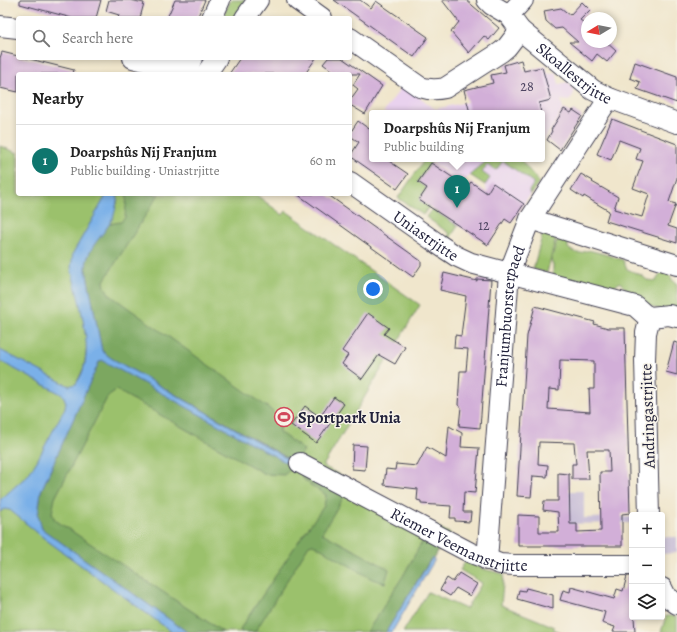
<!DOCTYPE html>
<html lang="en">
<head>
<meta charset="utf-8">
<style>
	body { margin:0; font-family:Alegreya,serif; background:#f2f2f2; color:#222 }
	.controls { position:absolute; right:12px; bottom:12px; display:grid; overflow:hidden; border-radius:4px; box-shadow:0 2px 6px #0003 }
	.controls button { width:36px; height:36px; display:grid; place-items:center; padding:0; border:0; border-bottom:1px solid #e0e0e0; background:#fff; color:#222; font:20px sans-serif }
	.compass { position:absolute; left:581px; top:12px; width:36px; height:36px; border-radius:50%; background:#fff; box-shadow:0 2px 6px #0003; rotate:260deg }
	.you { position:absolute; left:373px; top:289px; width:14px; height:14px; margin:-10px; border:3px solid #fff; border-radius:50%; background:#1a73e8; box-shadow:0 0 0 6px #1a73e833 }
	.badge { display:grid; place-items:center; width:26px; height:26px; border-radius:50%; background:#0f766e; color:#fff; font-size:13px; font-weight:700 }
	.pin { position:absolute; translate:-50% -33px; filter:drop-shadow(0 1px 2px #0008) }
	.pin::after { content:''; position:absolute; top:21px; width:14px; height:12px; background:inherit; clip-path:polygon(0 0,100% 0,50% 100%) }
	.popup { position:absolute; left:369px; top:110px; width:176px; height:52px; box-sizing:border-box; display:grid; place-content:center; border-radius:4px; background:#fff; filter:drop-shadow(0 1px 3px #0005); font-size:13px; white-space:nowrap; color:#767676 }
	.popup b { font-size:15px; color:#222 }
	.popup::after { content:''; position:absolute; left:50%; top:100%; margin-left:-8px; border:8px solid transparent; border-top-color:#fff }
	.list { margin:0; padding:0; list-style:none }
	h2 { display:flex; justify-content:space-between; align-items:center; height:52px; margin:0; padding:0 16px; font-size:17px }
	h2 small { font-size:13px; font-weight:400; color:#767676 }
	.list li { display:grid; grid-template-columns:26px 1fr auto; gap:12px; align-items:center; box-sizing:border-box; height:72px; padding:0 16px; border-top:1px solid #e0e0e0 }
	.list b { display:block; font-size:15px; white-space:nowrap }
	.list p { margin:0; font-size:13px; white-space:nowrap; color:#767676 }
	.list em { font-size:13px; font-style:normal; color:#767676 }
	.icon { flex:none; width:22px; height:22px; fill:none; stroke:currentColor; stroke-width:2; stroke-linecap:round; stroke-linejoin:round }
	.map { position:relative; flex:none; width:677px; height:632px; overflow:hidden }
	.search { position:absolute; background:#fff; box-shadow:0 2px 6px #0003; left:16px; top:16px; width:336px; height:44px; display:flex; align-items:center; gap:10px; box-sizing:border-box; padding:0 14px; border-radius:4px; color:#767676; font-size:15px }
	.panel { position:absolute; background:#fff; box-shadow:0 2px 6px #0003; left:16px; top:72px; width:336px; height:124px; border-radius:4px }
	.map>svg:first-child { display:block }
	.built { fill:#e9d2ee }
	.industrial { fill:#c9bfd7 }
	.green { fill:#9bc16c; stroke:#5e7254 }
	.forest { fill:#7ca760; stroke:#4f644e }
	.water { fill:#7ab0e8; stroke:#4e6992 }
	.building { fill:#d2afd8; fill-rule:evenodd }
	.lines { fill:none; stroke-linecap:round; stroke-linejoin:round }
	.minor-casing { stroke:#413f51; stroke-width:22 }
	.minor { stroke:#fff; stroke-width:20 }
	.labels { text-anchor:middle; stroke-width:3; stroke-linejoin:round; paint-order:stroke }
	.number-label { font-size:14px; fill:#4e4562 }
	.street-label { font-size:16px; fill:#22223b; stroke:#f7f3e8 }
	.poi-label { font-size:16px; font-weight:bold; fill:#22223b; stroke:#f7f3e8; text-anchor:start }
</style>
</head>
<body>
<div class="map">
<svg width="677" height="632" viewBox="0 0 677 632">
	<rect width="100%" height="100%" fill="#f7f3e8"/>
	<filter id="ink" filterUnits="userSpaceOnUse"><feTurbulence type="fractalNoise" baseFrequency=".025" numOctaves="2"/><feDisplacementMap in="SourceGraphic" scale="8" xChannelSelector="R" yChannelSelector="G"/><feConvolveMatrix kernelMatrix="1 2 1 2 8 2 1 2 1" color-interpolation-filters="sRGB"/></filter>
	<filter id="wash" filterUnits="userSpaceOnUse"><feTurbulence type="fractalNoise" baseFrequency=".012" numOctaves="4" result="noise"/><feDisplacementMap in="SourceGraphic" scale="16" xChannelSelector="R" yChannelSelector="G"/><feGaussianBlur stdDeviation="0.9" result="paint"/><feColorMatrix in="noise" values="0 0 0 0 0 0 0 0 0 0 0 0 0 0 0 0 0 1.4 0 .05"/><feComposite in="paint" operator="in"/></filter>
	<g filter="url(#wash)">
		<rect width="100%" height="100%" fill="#f0e6cc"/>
		<g class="built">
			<polygon points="521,60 524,71 546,66 548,74 556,72 559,84 568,82 574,89 574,93 571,99 568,101 561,100 563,109 542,143 542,113 383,113 402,86 425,101 427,104 436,109 467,102 464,90 493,83 491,75 506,72 504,65"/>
			<polygon points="429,159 520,159 539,182 511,223 485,206 491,196 487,193 485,185 471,175 461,183"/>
		</g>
		<g class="industrial">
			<polygon points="558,491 584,491 584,518 632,517 632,523 558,524"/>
			<polygon points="662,537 677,537 677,553 662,554"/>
		</g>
		<g class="green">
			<polygon points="231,0 246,0 233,18 222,18"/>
			<path d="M0,146L18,153V194H107L73,253L87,345L84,367L76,384C72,386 69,386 65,384L0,350Z"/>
			<polygon points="425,159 429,159 432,161 418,182 427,188 419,200 429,207 423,215 398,198"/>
			<polygon points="489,159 520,159 539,182 530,195 529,191 534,183 503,161 496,170 487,165 482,172 490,178 485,185 470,175"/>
			<polygon points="118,194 255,194 283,215 286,211 420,305 323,466 451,534 433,558 430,560 386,632 187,632 42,529 111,358 86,270 117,204"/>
			<polygon points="432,209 458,226 446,244 444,242 450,234 426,217"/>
			<polygon points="544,229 557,233 547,273 533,269"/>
			<path d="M557,240L568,243V248C582,259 583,248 592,251C602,253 613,257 623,260L627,269L641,275L647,280L656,281L661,272L670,275L672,280L677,284V312L661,310L628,299L625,288L621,282L603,293L553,275V265L551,261Z"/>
			<polygon points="0,361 63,395 66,402 65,408 37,461 28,475 0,500"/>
			<polygon points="4,509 10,510 45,539 172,632 0,632 0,512"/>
			<polygon points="466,560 483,569 504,574 501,605 555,627 553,629 561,632 403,632 428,592 466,609 482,583 460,570"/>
			<polygon points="666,616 677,616 677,632 661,632"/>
		</g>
		<g class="forest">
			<path d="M127,194H159L104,281L105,287L110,295L270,409L280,419L279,432L304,450L293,467L284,475L265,474L116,390L108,396L55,498L52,513L55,520L223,632H187L42,529L38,515L41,491L99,362L102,360L285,462L286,457L111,358L102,351L86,270C85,252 99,238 108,224L121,222L125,217Z"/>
			<polygon points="303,470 346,493 322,533 389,569 385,583 372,579 313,544 309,545 255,632 241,632 240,629 298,542 324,506 326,495 312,486 302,478"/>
			<polygon points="426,538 443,544 433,558 430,560 386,632 367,632 403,576 423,540"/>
		</g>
		<g class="water">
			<path d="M107,194H118C117,201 116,208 114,215C106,235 85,247 86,270L102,351L111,358L288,459L287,462H285L107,363L102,360L99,362L41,491L38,515L42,529L187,632H172L45,539L10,510L4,509L0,512V500L28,475L37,461L65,408L66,402L63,395L0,361V350L69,386L76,384C79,379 83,373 84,367C92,340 77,296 71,268L73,253Z"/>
			<polygon points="432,558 434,559 434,561 392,632 386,632"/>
		</g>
		<g id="blocks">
			<g class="building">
				<polygon points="20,0 101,0 96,18 72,18 20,4"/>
				<polygon points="109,0 130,0 144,3 140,18 118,18 119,15 106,11"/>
				<polygon points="175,0 205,0 197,18 167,18"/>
				<polygon points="334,0 360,0 371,8 376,1 428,37 414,57"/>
				<polygon points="442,0 466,0 499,28 489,40 484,36 469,53 451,32 459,22"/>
				<polygon points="582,2 590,10 580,20 587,25 587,42 606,42 616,51 607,62 597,54 592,61 569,42 578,42 562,28 555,29 546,21 544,11 561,8 570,15"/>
				<polygon points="2,52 18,56 18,58 26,58 74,70 73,74 18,74 18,92 0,88 0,58"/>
				<polygon points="240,58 316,58 305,74 229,74"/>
				<polygon points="328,58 342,58 382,86 365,114 350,105 350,100 358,89 353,85 360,74 329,74 331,70 323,64"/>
				<polygon points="521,60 524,71 542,67 551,100 539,103 541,113 470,113 464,90 493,83 491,75 506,72 504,65"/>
				<polygon points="635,62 677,77 677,103 637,89 640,82 630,78"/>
				<polygon points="564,109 571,113 573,110 582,116 560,150 547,140 552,131 551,130"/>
				<polygon points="612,119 677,144 677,178 669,202 676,204 668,226 677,229 677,243 606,221 609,211 584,196 583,198 571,190 581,174 593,181 592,182 618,197 614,209 642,217 649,194 633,188 643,161 636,159 640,148 619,140 611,160 597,154"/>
				<polygon points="358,121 372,131 372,159 386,159 408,174 397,189 350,156 359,142 350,136 350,133"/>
				<polygon points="431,163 467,187 471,182 487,193 493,183 524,204 511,223 505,219 488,245 419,200 427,188 418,182"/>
				<polygon points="297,194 327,194 421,261 421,265 413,277"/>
				<polygon points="444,273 477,281 477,279 491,280 480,428 459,426 461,407 458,405 460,371 466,371 468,349 454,348 455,335 461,336 466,296 440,290"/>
				<path d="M535,306L595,322L594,324L608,328H625L630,513L622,514V546H518V515L539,516V532H559L558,512L543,510L544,501H558V473L569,474L570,524H577V532L601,531L600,472H610L609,450H587L589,479H572V464H576L574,443L539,442L538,464L548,465L547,477L533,476L531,497L517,496L527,336ZM560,360L594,361V389H589L590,412L548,409L549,389L559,390Z"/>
				<polygon points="368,313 389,328 384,334 405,347 395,364 379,355 362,379 342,364 348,355 342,351"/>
				<polygon points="674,342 677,343 677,375 666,372"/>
				<polygon points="334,397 344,404 316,443 291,425 305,406 320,417"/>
				<polygon points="449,426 462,433 461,447 479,448 475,493 464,492 463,512 471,512 470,522 455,521 455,518 450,518 451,506 421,504 421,501 417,500 418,489 384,485 386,469 395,470 396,464 417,466 427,447 446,458"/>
				<polygon points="353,445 367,446 365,470 352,469"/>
				<polygon points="459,573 477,584 470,596 456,588 450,596 440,590 447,578 453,582"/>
				<polygon points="627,576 632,576 632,617 634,617 635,632 613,632 615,627 602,623 605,612 560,600 563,590 570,592 571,587 614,599 617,589 623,591"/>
				<polygon points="526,588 553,595 553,609 517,599 519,590 525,591"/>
			</g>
		</g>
	</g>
	<g filter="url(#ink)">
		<use href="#blocks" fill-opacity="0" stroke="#413f51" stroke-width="1"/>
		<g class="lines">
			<defs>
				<g id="minor">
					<polyline points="297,0 322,18"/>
					<path id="s1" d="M487,0L492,5L509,15L520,30L593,90L609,98L677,123"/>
					<polyline points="509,15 523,0"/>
					<polyline points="212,18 220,0"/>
					<polyline points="245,18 258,0"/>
					<polyline points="0,26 18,28"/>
					<path d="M350,38L420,87C429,90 436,90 445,88L501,52L507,47L520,30"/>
					<polyline points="133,58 169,67 176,69 188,68 192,58"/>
					<polyline points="206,74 217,58"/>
					<path id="s2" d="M350,182L438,244L456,256L471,263L635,306L644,314L650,317L669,315L677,317"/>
					<polyline points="530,219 677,265"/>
					<path id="s3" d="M300,463L471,553L500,564L514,565H632"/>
					<polyline points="649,515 645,360 646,333 650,317"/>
					<path id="s4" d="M487,560L509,273L530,219L609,98"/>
					<polyline points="662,588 666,596 677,604"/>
				</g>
			</defs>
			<use href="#minor" class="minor-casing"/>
			<use href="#minor" class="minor"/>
		</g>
	</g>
	<defs>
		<symbol id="stadium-ring" viewBox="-11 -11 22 22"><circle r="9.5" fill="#f7f3e8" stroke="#d1495b" stroke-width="1.5"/><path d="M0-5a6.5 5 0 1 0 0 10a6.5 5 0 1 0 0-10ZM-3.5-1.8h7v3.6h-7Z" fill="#d1495b"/></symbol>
	</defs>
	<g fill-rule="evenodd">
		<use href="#stadium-ring" x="273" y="406" width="22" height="22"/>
	</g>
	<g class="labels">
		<g class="number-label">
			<text x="527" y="91">28</text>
			<text x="484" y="230">12</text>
		</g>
		<g class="street-label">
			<text dy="6" stroke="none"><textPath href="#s1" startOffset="115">Skoallestrjitte</textPath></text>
			<text dy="6" stroke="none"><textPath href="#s2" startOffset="93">Uniastrjitte</textPath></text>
			<text dy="6" stroke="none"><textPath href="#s4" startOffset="245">Franjumbuorsterpaed</textPath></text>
			<text transform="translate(647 416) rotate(-92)" y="6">Andringastrjitte</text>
			<text dy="6" stroke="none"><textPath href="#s3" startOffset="178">Riemer Veemanstrjitte</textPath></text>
		</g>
		<g class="poi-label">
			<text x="298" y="423">Sportpark Unia</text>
		</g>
	</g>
</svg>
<div class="controls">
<button>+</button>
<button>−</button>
<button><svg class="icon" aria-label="layers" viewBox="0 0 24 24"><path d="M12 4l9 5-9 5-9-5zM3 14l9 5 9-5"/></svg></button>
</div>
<svg class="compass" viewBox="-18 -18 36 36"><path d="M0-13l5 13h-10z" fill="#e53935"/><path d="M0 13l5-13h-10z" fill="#767676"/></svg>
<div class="you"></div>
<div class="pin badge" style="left:457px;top:208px">1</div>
<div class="popup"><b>Doarpshûs Nij Franjum</b>Public building</div>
<div class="search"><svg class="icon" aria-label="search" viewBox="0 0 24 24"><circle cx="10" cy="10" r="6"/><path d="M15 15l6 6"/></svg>Search here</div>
<section class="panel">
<h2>Nearby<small></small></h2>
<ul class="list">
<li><span class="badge">1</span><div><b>Doarpshûs Nij Franjum</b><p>Public building · Uniastrjitte</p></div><em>60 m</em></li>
</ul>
</section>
</div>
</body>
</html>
